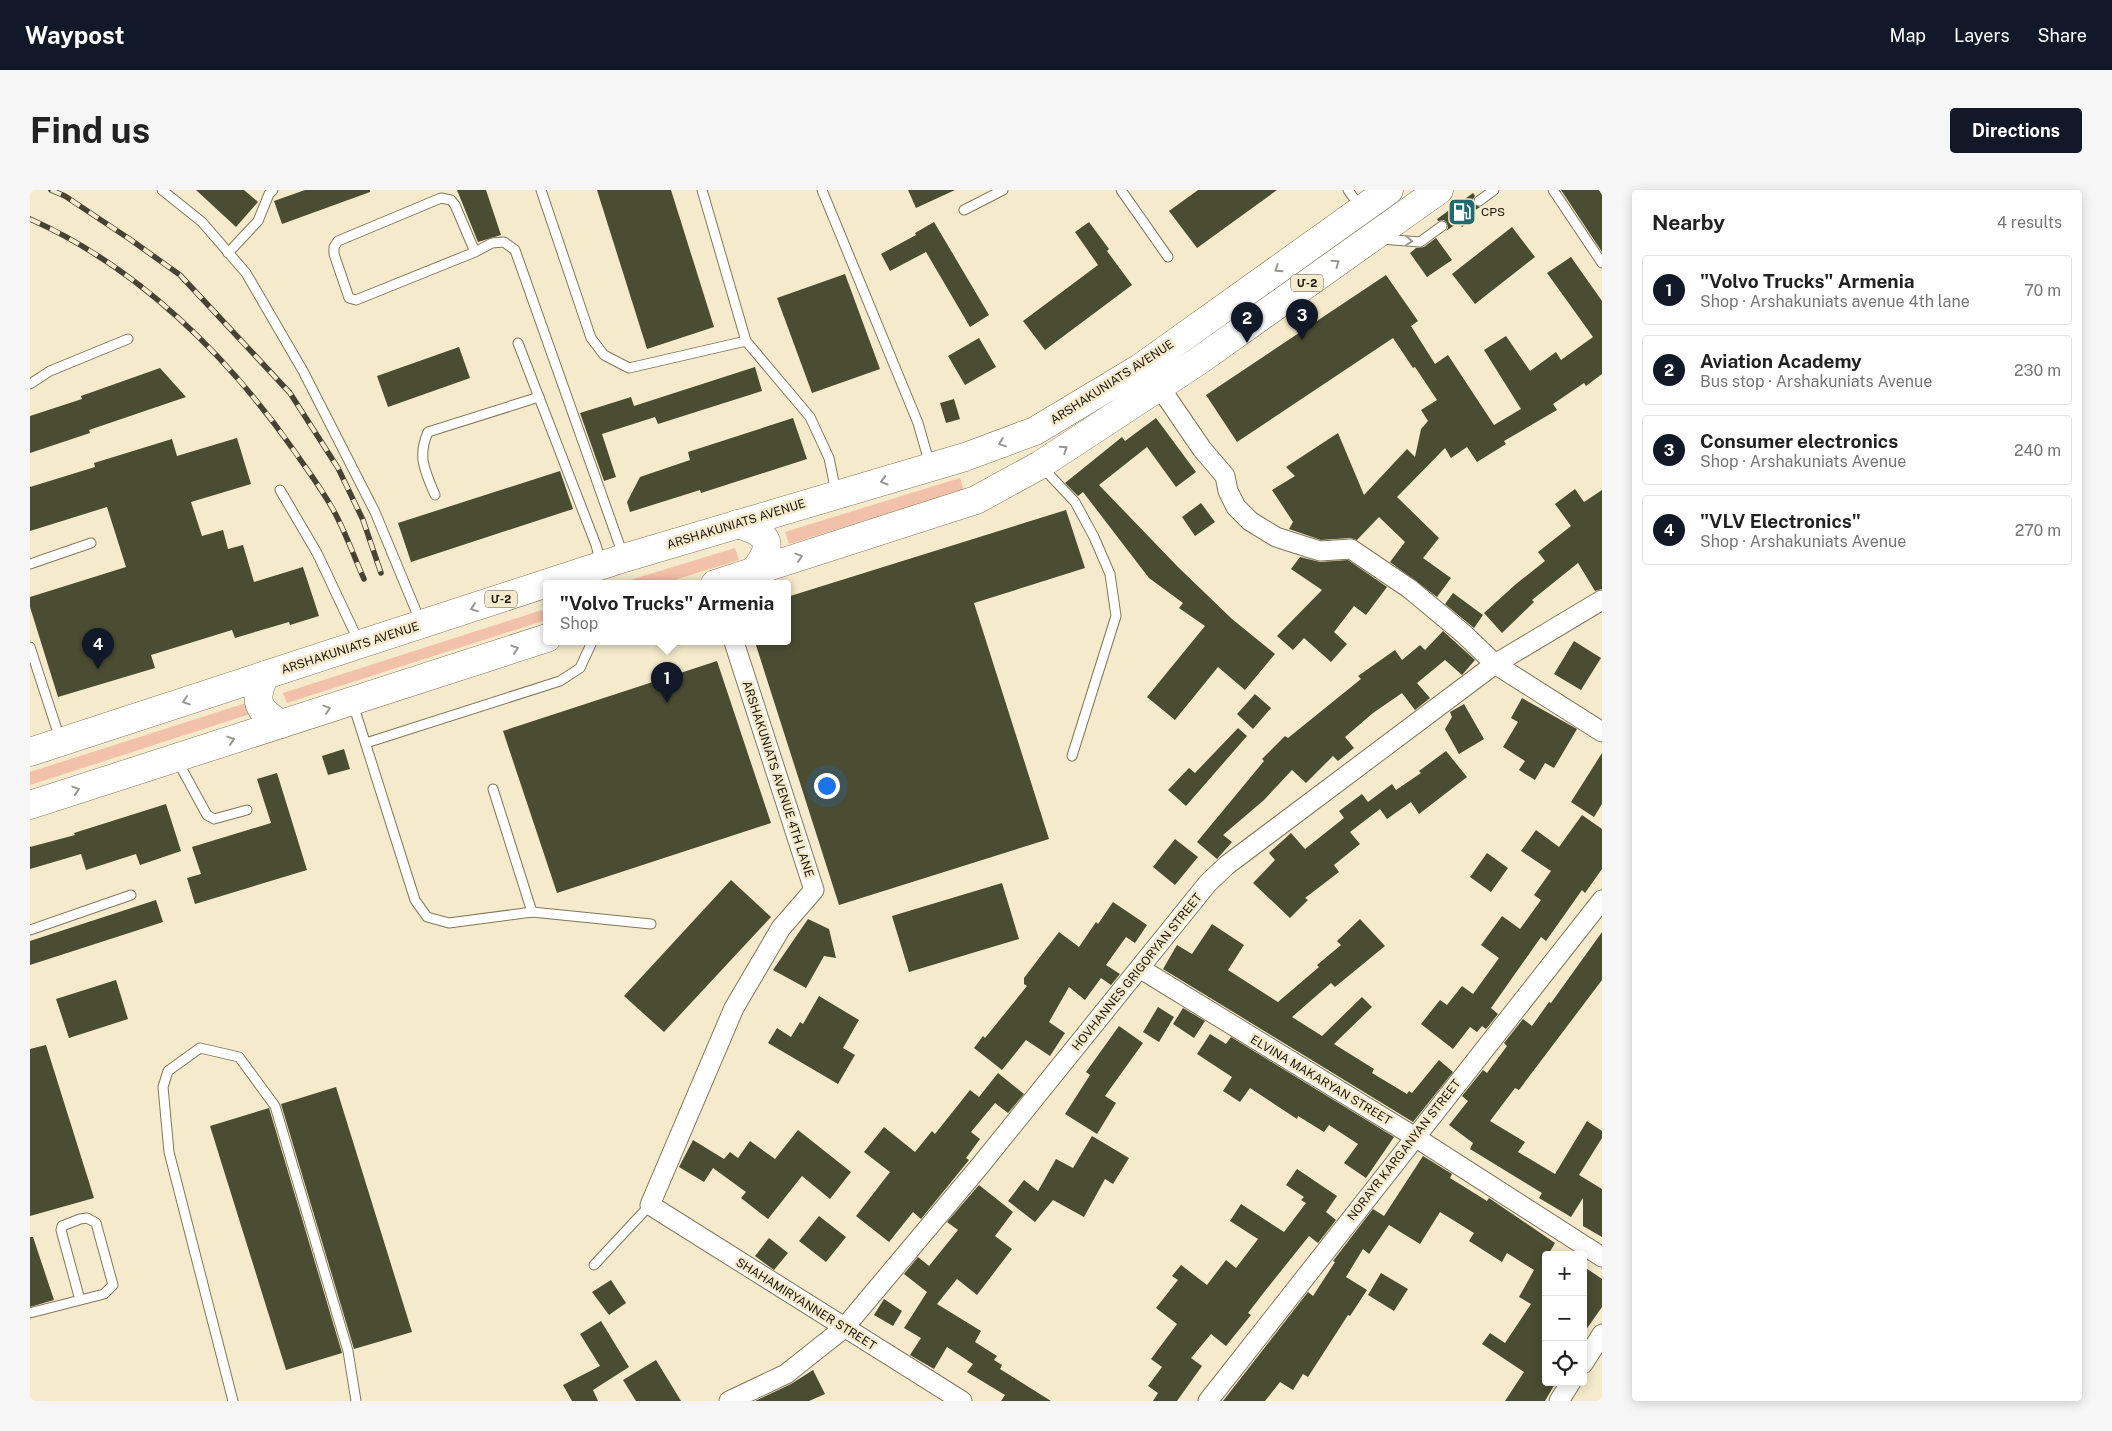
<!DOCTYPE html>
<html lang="en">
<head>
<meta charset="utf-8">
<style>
	body { margin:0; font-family:"Public Sans","Noto Sans Armenian",sans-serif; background:#f6f6f6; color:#222 }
	.controls { position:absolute; right:15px; bottom:15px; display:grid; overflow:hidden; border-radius:5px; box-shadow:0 2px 12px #0003 }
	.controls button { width:45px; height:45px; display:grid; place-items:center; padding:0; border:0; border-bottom:1px solid #e0e0e0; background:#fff; color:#222; font:25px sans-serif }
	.you { position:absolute; left:796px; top:595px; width:18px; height:18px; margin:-12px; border:4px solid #fff; border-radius:50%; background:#1a73e8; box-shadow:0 0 0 8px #1a73e833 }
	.badge { display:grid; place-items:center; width:32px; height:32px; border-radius:50%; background:#111827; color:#fff; font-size:16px; font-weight:700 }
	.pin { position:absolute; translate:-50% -41px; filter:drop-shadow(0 1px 2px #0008) }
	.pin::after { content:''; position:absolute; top:26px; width:18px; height:15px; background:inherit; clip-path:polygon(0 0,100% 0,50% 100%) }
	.popup { position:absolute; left:513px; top:390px; width:248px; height:65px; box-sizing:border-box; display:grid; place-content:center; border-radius:5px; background:#fff; filter:drop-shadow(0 1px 4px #0005); font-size:16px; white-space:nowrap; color:#767676 }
	.popup b { font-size:19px; color:#222 }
	.popup::after { content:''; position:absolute; left:50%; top:100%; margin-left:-10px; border:10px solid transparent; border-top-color:#fff }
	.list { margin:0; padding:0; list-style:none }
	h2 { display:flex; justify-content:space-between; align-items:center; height:65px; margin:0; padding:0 20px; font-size:21px }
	h2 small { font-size:16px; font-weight:400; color:#767676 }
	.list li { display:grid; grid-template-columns:32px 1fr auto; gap:15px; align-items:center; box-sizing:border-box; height:70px; margin:0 10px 10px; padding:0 10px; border:1px solid #e0e0e0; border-radius:5px }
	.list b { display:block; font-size:19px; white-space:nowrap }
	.list p { margin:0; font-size:16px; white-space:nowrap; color:#767676 }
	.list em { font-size:16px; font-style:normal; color:#767676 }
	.icon { flex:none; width:28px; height:28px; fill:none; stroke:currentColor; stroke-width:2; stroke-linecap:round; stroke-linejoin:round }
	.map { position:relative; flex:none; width:1572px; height:1211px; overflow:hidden; border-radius:5px }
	header { display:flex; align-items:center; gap:30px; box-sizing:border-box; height:70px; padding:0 25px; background:#111827; color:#fff }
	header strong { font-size:24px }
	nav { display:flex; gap:28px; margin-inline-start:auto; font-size:18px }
	.intro { display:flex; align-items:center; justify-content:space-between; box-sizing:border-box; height:120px; padding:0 30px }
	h1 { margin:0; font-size:35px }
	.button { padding:12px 22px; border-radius:5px; background:#111827; color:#fff; font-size:18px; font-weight:700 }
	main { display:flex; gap:30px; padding:0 30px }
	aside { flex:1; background:#fff; border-radius:5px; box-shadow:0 2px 12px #0003 }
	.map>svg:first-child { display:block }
	.green { fill:#f2c1a9 }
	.building { fill:#4a4d31 }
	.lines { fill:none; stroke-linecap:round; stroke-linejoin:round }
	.service-casing { stroke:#81775a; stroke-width:11 }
	.minor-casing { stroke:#81775a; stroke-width:21 }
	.primary-casing { stroke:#81775a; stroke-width:29 }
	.service { stroke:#fff; stroke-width:9 }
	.minor { stroke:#fff; stroke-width:19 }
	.primary { stroke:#fff; stroke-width:28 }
	.rail-casing { stroke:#474233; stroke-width:5.5 }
	.rail { stroke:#f5eacb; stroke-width:4; stroke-dasharray:11; stroke-linecap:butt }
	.oneway { stroke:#989792 }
	.labels { text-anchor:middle; stroke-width:5; stroke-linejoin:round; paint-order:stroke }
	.shield { fill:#f5eacb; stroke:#5c5645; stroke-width:1 }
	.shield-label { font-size:11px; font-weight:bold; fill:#1b170c }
	.poi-label { font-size:12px; fill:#1b170c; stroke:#f5eacb; text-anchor:start }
	.street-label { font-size:12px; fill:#1b170c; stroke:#f5eacb }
</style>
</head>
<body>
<header>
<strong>Waypost</strong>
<nav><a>Map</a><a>Layers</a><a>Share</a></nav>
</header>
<div class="intro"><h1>Find us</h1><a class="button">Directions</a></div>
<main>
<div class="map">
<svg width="1572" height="1211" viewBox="0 0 1572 1211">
	<rect width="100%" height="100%" fill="#f5eacb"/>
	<g class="green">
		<polygon points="930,288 934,300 759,354 755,342"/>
		<polygon points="705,358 709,370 631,394 587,394"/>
		<polygon points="512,420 516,430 257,513 253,503"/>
		<polygon points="216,513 220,524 0,595 0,582"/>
	</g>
	<g class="building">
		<polygon points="166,0 214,0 228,12 206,37"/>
		<polygon points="275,0 340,0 340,2 252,34 244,11"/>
		<polygon points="427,0 456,0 471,45 448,52"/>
		<polygon points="567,0 641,0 684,137 617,159"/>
		<polygon points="878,0 925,0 886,18"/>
		<polygon points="1168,0 1247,0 1167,58 1139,21"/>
		<polygon points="1531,0 1569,0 1572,5 1572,62"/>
		<polygon points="1443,3 1445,6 1443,9 1444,14 1450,17 1441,23 1445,28 1432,37 1429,32 1416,41 1418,38 1417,33 1414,30 1408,31 1407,29"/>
		<polygon points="904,32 959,125 940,137 896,62 860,81 851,64 886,45 885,43"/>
		<polygon points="1059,32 1079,59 1077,61 1102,95 1015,160 993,131 1068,75 1045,42"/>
		<polygon points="1482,37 1505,67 1445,114 1422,84"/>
		<polygon points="1406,48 1422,70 1397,87 1380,63 1386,58 1394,57"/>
		<polygon points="1541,67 1572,111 1572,184 1556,196 1554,193 1523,214 1527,220 1474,251 1476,254 1447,272 1437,257 1421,268 1415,258 1367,307 1409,348 1393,368 1421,388 1407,407 1360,372 1375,352 1349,327 1327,350 1320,348 1291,350 1259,339 1263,332 1242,300 1265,286 1256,277 1308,243 1334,305 1377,259 1385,267 1391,239 1398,231 1391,220 1407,210 1385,177 1383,178 1363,148 1207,252 1176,205 1356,85 1388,131 1381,136 1405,174 1418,165 1464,235 1491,219 1454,160 1476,146 1500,181 1526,162 1531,170 1563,147 1517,83"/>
		<polygon points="815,84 850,179 782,203 747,108"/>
		<polygon points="949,148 966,177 935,195 918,166"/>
		<polygon points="429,157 440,188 358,217 347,186"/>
		<polygon points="725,177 732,201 628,234 625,227 572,244 586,287 574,291 550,223 601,207 604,216"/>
		<polygon points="130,178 156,207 59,240 60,243 0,263 0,226 52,209 51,206"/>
		<polygon points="924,209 930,229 916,233 910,213"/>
		<polygon points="763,228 777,269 671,303 670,300 600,322 597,312 610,287 660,270 658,262"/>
		<polygon points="1126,228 1166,282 1146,297 1117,257 1069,295 1148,377 1202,429 1245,464 1215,500 1188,477 1145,530 1117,507 1175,436 1149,418 1153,413 1119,388 1053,302 1048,306 1035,293 1092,247 1095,251"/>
		<polygon points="207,248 221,294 161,312 172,346 193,340 198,359 213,355 224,392 273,377 289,426 260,435 259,432 205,448 202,440 121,465 125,478 28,507 0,417 0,407 96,377 77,317 0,341 0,297 65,277 64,273 142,249 147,266"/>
		<polygon points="530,281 543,319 381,372 368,333"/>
		<polygon points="1545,299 1554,312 1572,300 1572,399 1565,401 1548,373 1502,410 1504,412 1472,443 1454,423 1486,394 1515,371 1508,362 1541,336 1525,314"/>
		<polygon points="1171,313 1185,332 1165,346 1152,327"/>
		<polygon points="1036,320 1055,378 944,413 1019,649 809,715 725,452 757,452 757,407"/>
		<polygon points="1270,367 1290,372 1318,370 1357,397 1336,425 1324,416 1304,442 1317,454 1301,472 1274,448 1263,460 1247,446 1292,400 1261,379"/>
		<polygon points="1423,403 1453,425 1444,438 1415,414"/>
		<polygon points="1413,441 1445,470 1432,485 1415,470 1387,493 1400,508 1385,520 1372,503 1343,523 1315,547 1324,558 1308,571 1303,566 1276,593 1262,580 1234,610 1193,645 1202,652 1187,669 1167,652 1234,571 1232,569 1255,546 1258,548 1331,489 1328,486 1365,460 1372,470 1390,455 1395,460"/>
		<polygon points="1544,451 1571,468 1551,500 1524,484"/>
		<polygon points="687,471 741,633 527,703 473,541"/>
		<polygon points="1225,504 1241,518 1223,539 1207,524"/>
		<polygon points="1492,508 1547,539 1524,578 1515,573 1505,590 1489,580 1495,571 1473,557 1488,532 1481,528"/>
		<polygon points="1434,514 1454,549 1429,564 1415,539 1422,527 1420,522"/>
		<polygon points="1208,538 1217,546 1156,616 1138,600 1159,578 1165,583"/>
		<polygon points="314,559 320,579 298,585 292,566"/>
		<polygon points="1416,561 1437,587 1389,624 1381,612 1357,629 1350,619 1320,642 1330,654 1304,675 1309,682 1275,708 1278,710 1260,728 1223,693 1245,670 1239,663 1261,643 1275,659 1314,628 1309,621 1332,604 1338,612 1362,594 1366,600 1391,583 1389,581"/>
		<polygon points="1572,563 1572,614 1564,627 1541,612"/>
		<polygon points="247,583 277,680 165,714 157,688 171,684 162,657 241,633 227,589"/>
		<polygon points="136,614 151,661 110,675 106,664 56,680 51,664 0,679 0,657 45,645 44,643"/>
		<polygon points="1552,625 1572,639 1572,679 1555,703 1552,700 1516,751 1511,747 1461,818 1468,824 1456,839 1452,836 1447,842 1440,837 1423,859 1391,834 1410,810 1417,815 1432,796 1443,804 1469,768 1451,755 1472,726 1490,739 1511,710 1504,705 1521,681 1491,661 1506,640 1529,657"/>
		<polygon points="1145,649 1168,667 1145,695 1123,677"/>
		<polygon points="1457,663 1478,678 1461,702 1440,687"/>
		<polygon points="701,690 741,727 634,842 594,806"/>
		<polygon points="972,693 989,749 879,782 862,726"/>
		<polygon points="126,710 133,732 0,775 0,751"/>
		<polygon points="1083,712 1117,735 1105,753 1096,747 1076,775 1090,784 1081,795 1071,788 1055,810 1039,797 1019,832 1035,843 1020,866 996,850 972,880 944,858 953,846 955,848 997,796 994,794 994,788 1029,742 1049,757 1066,732 1068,734"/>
		<polygon points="778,729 799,739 806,768 794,766 776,798 743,780"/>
		<polygon points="1330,729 1355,756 1305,797 1301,793 1262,827 1292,846 1332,807 1342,817 1304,854 1344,879 1342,883 1377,904 1379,901 1382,903 1409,870 1423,882 1383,932 1133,779 1147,755 1162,764 1182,734 1214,755 1198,780 1248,812 1289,777 1287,775 1311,755 1307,751"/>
		<polygon points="1572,742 1572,790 1489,900 1485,898 1460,931 1495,952 1488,962 1525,984 1557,931 1572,941 1572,948 1549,985 1572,999 1572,1047 1553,1036 1553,1008 1541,1027 1509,1008 1512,1003 1440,959 1443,953 1419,935 1438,911 1432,906 1453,880 1457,883 1477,856 1474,853 1493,829 1502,836 1519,812 1521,813"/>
		<polygon points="86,790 98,829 39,848 26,809"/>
		<polygon points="789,806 829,830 813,858 825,865 808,894 738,853 747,838 761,847 770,832 773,834"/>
		<polygon points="1128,817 1144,827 1129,852 1113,842"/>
		<polygon points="1153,818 1175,831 1164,848 1143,834"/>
		<polygon points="1089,836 1113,853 1075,906 1086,913 1067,944 1035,924 1060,885 1056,882"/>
		<polygon points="1180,844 1196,854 1201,847 1364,947 1336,988 1314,973 1328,954 1299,935 1294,942 1268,926 1267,929 1220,898 1210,912 1193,901 1202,887 1167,864"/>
		<polygon points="16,855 64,1008 0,1026 0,859"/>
		<polygon points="968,883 994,904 978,923 965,913 941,942 950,949 936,968 939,970 891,1029 883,1022 859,1052 826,1026 860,982 834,962 854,937 885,962 902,941 905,944 940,900 949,907"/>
		<polygon points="306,897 382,1142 324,1159 251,914"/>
		<polygon points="239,918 312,1163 256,1180 180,936"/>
		<polygon points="768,940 821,982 800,1009 772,986 738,1029 711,1008 716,1002 683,978 674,992 649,977 663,950 694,969 700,962 708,968 720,951 745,969"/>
		<polygon points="1062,946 1099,968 1083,994 1075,989 1054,1027 1023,1010 1005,1032 978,1011 994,990 1008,1001 1026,969 1043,978"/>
		<polygon points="1393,966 1422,984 1420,988 1457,1011 1459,1008 1525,1053 1518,1065 1516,1065 1516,1192 1526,1192 1515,1211 1475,1211 1494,1182 1452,1154 1460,1143 1475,1153 1501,1114 1489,1107 1504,1080 1477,1063 1472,1072 1439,1051 1444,1043 1410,1022 1390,1054 1359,1035 1339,1064 1333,1059 1316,1087 1337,1100 1320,1126 1318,1125 1278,1187 1273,1184 1263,1200 1250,1192 1235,1211 1193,1211 1278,1102 1283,1106 1305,1072 1303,1071 1343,1019 1354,1026"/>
		<polygon points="1267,979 1307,1006 1296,1022 1306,1030 1288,1053 1279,1046 1235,1101 1218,1123 1221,1125 1196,1156 1181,1144 1161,1168 1172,1176 1147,1211 1123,1211 1128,1203 1118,1196 1132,1177 1121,1169 1147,1134 1126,1118 1148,1090 1142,1086 1151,1075 1177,1095 1196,1070 1206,1078 1228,1049 1200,1031 1211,1014 1254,1042 1276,1013 1271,1010 1274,1007 1256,995"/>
		<polygon points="949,995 983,1022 965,1046 982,1059 947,1105 927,1089 907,1114 951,1141 945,1152 967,1166 964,1170 972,1175 970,1179 1021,1211 971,1211 975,1205 937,1182 943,1174 917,1157 904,1179 880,1165 891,1148 874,1138 897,1102 874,1084 888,1067 899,1076 928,1040 917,1032"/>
		<polygon points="789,1026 816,1047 796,1072 769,1051"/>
		<polygon points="0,1047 3,1047 24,1110 0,1117"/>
		<polygon points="739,1048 758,1063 744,1080 725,1066"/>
		<polygon points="1553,1076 1572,1089 1572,1117 1553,1144"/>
		<polygon points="1351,1083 1378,1099 1364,1121 1338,1105"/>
		<polygon points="581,1090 596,1113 579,1125 562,1102"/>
		<polygon points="854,1109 872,1121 863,1136 844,1125"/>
		<polygon points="571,1131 599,1177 563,1200 568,1211 542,1211 533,1195 570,1176 550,1144"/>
		<polygon points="626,1170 651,1211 606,1211 593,1190"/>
		<polygon points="783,1180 795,1204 779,1211 725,1211 761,1194"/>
	</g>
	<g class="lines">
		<defs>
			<g id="service">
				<polyline points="132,0 172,32 216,83 273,181 345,322 391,433"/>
				<polyline points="511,0 561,148 574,165 599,178 716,151 780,227 799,268 806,302"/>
				<polyline points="672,0 716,151"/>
				<polyline points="792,0 888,233 900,275"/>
				<polyline points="1091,0 1138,67"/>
				<polyline points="1318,0 1330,17"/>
				<polyline points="1523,0 1572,73"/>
				<polyline points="1449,11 1464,0"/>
				<polyline points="934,20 973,0"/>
				<polyline points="1351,49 1390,52 1412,36"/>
				<polyline points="445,62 425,15 421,10 411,8 308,51 304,57 304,64 319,108 326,110 445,62 462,53 474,52 485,60 593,365"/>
				<polyline points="198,63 228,31 239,4 243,0"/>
				<polyline points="488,153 566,355 571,373"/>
				<polyline points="0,194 20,181 98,149"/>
				<polyline points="1012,277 1045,312 1064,347 1080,384 1086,426 1042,566"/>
				<polyline points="250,300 287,363 329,452"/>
				<path d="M405,305C395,281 387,267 398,242L509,207"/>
				<polyline points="0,374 61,353"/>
				<polyline points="0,457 30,549"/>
				<polyline points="323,514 385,710 397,727 419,733 502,722 621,734"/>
				<polyline points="336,553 530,491 550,478 562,452"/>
				<polyline points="147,570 177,625 184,629 217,620"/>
				<polyline points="463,599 502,722"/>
				<polyline points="0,740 101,705"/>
				<polyline points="564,1075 620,1015"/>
				<polyline points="0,1123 74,1104 83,1095 66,1033 57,1028 50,1029 32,1036 31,1040 50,1110"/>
				<polyline points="203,1211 139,962 133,897 138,881 170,858 209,867 245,916 318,1161 326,1211"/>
			</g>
			<g id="minor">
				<polyline points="1129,196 1172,259 1195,286 1198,301 1206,317 1220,331 1246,347 1277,357 1290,361 1321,359 1380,399 1434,444 1465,474 1572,542"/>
				<polyline points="704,452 784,700 751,738 704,818 620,1015 932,1211"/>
				<polyline points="1111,779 1385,947 1572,1067"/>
				<polyline points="1553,1174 1572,1144"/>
				<polyline points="699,1211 756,1184 814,1138 949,977 1178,693 1197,675 1465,474 1572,410"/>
				<polyline points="1178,1211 1572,710"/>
				<polyline points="1529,1211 1541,1192"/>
			</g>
			<g id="primary">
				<path d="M707,334C740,343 746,355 723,382"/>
				<polyline points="685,394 946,310 1010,275 1167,172 1409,0"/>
				<path d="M235,485C223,511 227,520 251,534"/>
				<polyline points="0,562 594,368 935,267 1005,241 1110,178 1359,0"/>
				<polyline points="0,615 517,448"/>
			</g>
		</defs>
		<use href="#service" class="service-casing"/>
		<use href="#minor" class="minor-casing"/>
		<use href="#primary" class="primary-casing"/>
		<use href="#service" class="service"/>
		<use href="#minor" class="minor"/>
		<use href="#primary" class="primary"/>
		<defs>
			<g id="rail">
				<polyline points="21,0 35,6 101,50 150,85 260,203 308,278 333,330 351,383"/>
				<path d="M0,29C108,77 198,166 265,262C280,284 297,306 308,329C318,349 325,369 334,389"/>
			</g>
		</defs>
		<use href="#rail" class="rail-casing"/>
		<use href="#rail" class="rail"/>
	</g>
	<defs><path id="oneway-chevron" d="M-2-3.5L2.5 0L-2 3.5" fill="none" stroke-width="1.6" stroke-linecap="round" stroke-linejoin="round" transform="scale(1.25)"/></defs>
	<g class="oneway">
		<use href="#oneway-chevron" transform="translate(1379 51) rotate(4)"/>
		<use href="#oneway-chevron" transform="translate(1306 73) rotate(-35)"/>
		<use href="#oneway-chevron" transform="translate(1248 79) rotate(145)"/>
		<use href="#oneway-chevron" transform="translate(972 253) rotate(159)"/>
		<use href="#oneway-chevron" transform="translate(1034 259) rotate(-33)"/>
		<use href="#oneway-chevron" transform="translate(854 291) rotate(164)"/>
		<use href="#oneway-chevron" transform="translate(769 367) rotate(-18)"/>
		<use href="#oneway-chevron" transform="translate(444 418) rotate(162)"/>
		<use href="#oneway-chevron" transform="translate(485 459) rotate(-18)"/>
		<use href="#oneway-chevron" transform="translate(156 511) rotate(162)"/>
		<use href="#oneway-chevron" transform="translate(297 519) rotate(-18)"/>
		<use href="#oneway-chevron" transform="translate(201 550) rotate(-18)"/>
		<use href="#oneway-chevron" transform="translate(46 600) rotate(-18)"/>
	</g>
	<defs>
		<symbol id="fuel-square" viewBox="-11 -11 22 22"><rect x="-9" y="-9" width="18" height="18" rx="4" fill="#1f6b70" stroke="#f5eacb"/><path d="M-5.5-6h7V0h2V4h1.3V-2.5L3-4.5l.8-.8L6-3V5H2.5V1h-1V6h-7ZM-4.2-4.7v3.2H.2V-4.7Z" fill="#fff"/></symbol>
	</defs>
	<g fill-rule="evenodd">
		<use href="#fuel-square" x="1416" y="6" width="32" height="32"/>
	</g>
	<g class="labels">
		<g class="shield">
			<rect x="1261" y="84.5" width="32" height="17" rx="4"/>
			<rect x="455" y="400.5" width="32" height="17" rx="4"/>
		</g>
		<g class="shield-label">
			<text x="1277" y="97">Մ-2</text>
			<text x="471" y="413">Մ-2</text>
		</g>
		<g class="poi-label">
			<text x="1451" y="26">CPS</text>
		</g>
		<g class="street-label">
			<text transform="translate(1082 192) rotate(-33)" y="4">ARSHAKUNIATS AVENUE</text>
			<text transform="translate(706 334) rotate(-17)" y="4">ARSHAKUNIATS AVENUE</text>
			<text transform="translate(320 458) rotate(-18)" y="4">ARSHAKUNIATS AVENUE</text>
			<text transform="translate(748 589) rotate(72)" y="4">ARSHAKUNIATS AVENUE 4TH LANE</text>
			<text transform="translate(1107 782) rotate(-51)" y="4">HOVHANNES GRIGORYAN STREET</text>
			<text transform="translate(1291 890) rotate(31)" y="4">ELVINA MAKARYAN STREET</text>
			<text transform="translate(1374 960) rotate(-52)" y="4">NORAYR KARGANYAN STREET</text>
			<text transform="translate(776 1114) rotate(32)" y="4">SHAHAMIRYANNER STREET</text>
		</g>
	</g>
</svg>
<div class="controls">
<button>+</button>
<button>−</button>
<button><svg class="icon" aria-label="locate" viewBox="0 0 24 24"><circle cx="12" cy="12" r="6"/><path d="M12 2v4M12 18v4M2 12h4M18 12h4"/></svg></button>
</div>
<div class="you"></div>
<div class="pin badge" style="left:637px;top:513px">1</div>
<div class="popup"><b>&quot;Volvo Trucks&quot; Armenia</b>Shop</div>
<div class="pin badge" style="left:1217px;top:153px">2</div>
<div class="pin badge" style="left:1272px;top:150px">3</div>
<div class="pin badge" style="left:68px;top:479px">4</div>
</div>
<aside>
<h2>Nearby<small>4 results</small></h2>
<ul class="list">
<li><span class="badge">1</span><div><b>&quot;Volvo Trucks&quot; Armenia</b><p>Shop · Arshakuniats avenue 4th lane</p></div><em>70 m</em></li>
<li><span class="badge">2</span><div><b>Aviation Academy</b><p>Bus stop · Arshakuniats Avenue</p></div><em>230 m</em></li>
<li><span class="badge">3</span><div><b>Consumer electronics</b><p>Shop · Arshakuniats Avenue</p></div><em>240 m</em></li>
<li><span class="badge">4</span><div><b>&quot;VLV Electronics&quot;</b><p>Shop · Arshakuniats Avenue</p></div><em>270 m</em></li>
</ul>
</aside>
</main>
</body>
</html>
